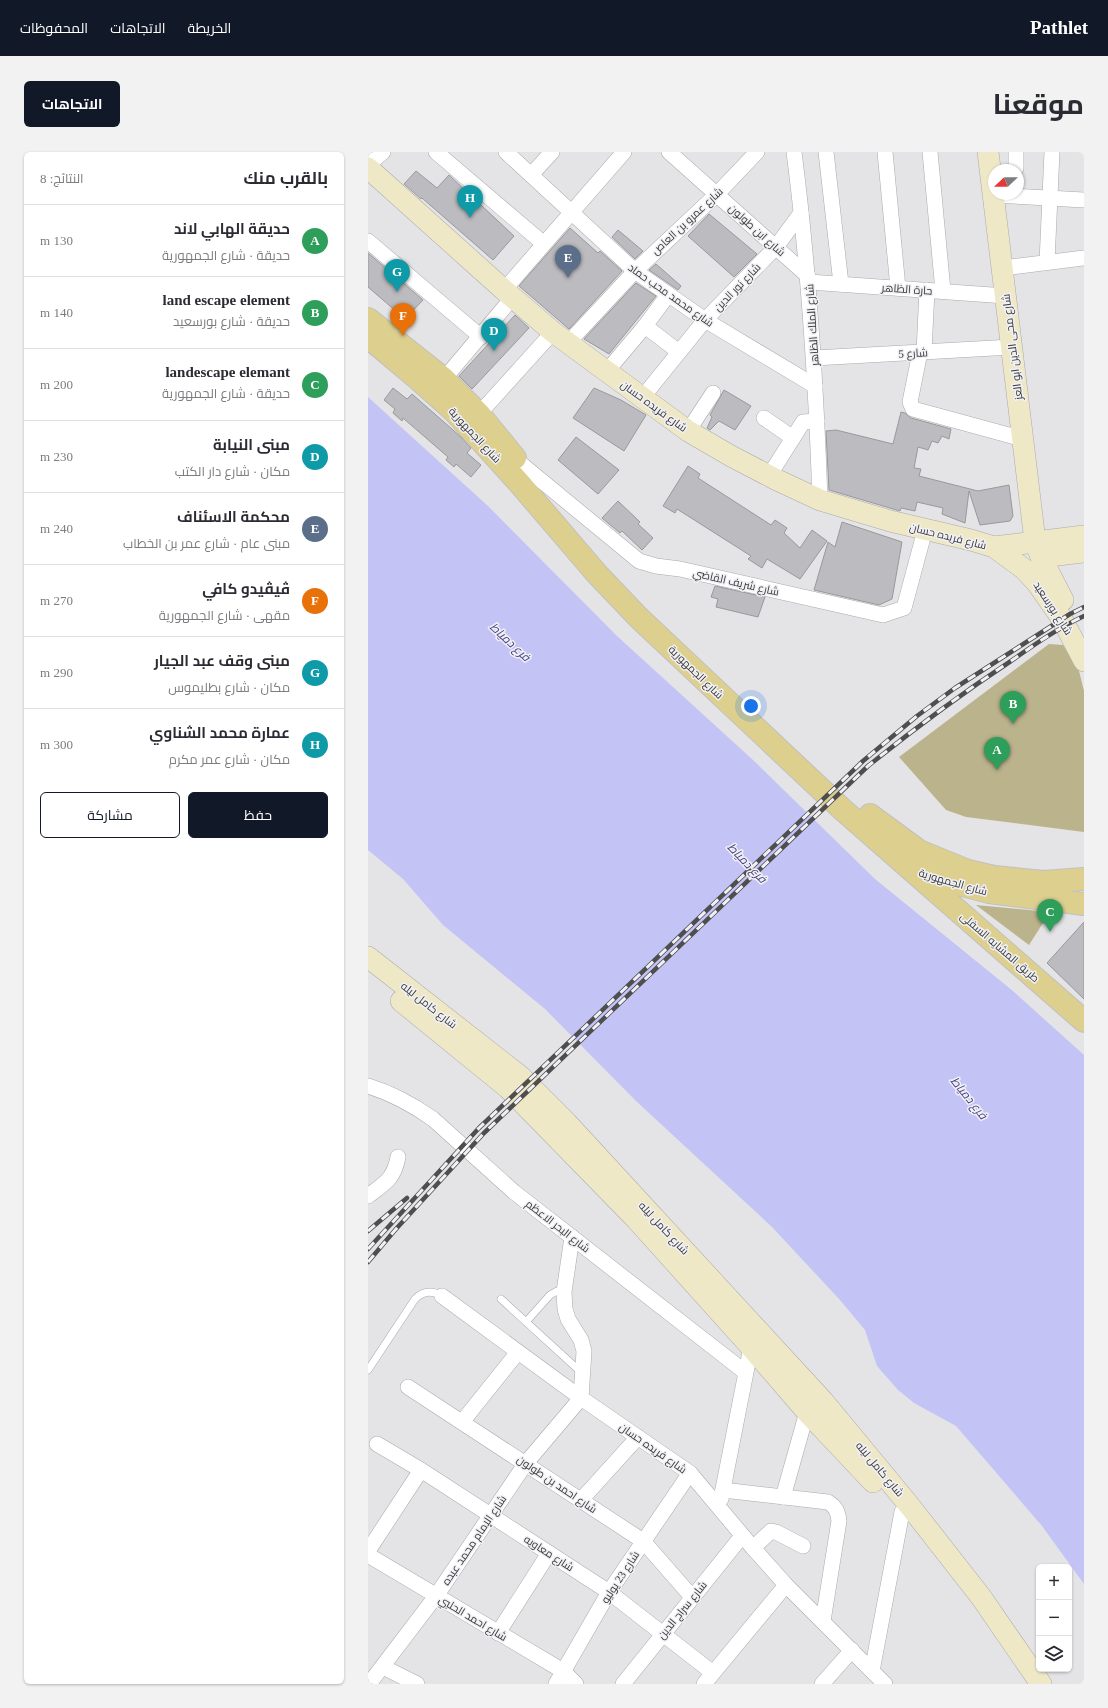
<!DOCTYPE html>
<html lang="ar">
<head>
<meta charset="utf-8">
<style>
	body { margin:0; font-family:"Times New Roman",Cairo,serif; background:#f2f2f3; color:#2b2b33; direction:rtl }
	.controls { position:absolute; right:12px; bottom:12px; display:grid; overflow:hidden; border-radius:6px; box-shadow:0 1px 3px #0004 }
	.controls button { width:36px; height:36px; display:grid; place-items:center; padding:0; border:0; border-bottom:1px solid #e1e1e2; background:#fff; color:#2b2b33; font:20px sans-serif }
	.compass { position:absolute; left:620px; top:12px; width:36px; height:36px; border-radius:50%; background:#fff; box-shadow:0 1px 3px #0004; rotate:248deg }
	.you { position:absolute; left:383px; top:554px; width:14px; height:14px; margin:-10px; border:3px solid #fff; border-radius:50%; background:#1a73e8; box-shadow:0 0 0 6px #1a73e833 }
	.badge { display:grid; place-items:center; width:26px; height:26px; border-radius:50%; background:#111827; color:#fff; font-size:13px; font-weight:700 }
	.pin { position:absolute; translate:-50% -33px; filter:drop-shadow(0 1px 2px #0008) }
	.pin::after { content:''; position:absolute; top:21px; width:14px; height:12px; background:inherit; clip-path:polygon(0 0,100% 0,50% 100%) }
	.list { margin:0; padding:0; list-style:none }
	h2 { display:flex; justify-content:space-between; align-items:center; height:52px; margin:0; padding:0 16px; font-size:17px }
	h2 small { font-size:13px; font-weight:400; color:#7c7c81 }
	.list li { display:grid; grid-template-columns:26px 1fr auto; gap:12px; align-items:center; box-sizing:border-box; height:72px; padding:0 16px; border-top:1px solid #e1e1e2 }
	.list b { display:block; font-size:15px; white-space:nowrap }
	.list p { margin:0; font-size:13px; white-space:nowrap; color:#7c7c81 }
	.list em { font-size:13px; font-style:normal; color:#7c7c81 }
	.actions { display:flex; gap:8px; padding:12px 16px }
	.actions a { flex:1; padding:9px 0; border:1px solid #111827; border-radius:6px; text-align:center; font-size:14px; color:#111827 }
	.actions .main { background:#111827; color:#fff }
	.icon { flex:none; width:22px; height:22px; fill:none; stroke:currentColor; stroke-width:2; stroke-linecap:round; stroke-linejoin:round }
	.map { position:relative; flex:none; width:716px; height:1532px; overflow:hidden; direction:ltr; border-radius:6px }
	header { display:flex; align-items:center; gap:24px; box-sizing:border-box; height:56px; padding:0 20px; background:#111827; color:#fff }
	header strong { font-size:19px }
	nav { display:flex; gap:22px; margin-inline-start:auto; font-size:14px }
	.intro { display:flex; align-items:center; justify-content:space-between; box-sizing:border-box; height:96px; padding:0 24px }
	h1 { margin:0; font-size:28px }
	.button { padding:10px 18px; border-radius:6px; background:#111827; color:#fff; font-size:14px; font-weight:700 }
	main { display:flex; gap:24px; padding:0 24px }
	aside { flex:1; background:#fff; border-radius:6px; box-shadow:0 1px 3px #0004 }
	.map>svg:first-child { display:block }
	.green { fill:#bbb38c }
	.water { fill:#c3c4f5 }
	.building { fill:#bcbcc0; stroke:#99999c }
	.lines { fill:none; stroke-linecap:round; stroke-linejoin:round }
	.lane-casing { stroke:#aaaaae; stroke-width:8 }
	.street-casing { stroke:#aaaaae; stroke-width:16 }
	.secondary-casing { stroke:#aaaaae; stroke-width:22 }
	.primary-casing { stroke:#c0c0c0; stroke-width:24 }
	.lane { stroke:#fff; stroke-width:7 }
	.street { stroke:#fff; stroke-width:15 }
	.secondary { stroke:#eee8c7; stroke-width:21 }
	.primary { stroke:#ddd08f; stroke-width:22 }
	.rail-casing { stroke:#4e4e4f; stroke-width:4.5 }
	.rail { stroke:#f1f1f5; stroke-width:3; stroke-dasharray:9; stroke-linecap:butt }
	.labels { text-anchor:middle; stroke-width:3; stroke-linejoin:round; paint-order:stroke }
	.street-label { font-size:11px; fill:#39393a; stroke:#f1f1f5 }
	.water-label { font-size:12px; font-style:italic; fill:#443e84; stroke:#f1f1f5 }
</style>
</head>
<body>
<header>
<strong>Pathlet</strong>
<nav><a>الخريطة</a><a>الاتجاهات</a><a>المحفوظات</a></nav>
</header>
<div class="intro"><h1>موقعنا</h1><a class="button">الاتجاهات</a></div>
<main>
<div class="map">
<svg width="716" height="1532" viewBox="0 0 716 1532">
	<rect width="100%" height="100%" fill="#e4e4e7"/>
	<g class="green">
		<polygon points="681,492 695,493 711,519 716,539 716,680 598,665 578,658 531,605"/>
		<polygon points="608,753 682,760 661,793"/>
	</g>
	<polygon class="water" points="0,245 120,354 249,484 384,607 507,727 645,839 716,903 716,1432 674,1374 588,1274 546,1251 530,1238 509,1214 497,1178 472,1148 404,1075 268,949 177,857 75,773 35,727 0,698"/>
	<g class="building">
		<polygon points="48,19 69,36 81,23 146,84 125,108 54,46 53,47 36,32"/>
		<polygon points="341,62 389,102 366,125 320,84"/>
		<polygon points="202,76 230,101 232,99 254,119 201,177 151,134"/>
		<polygon points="250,78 275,99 267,107 244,85"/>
		<polygon points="0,101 55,148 37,167 0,135"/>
		<polygon points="288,112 313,134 310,138 281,118"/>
		<polygon points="268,131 288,144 241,202 216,187"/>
		<polygon points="147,163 161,176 104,237 91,224"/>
		<polygon points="25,236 39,247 44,242 93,285 103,296 99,301 113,313 103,325 88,312 86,315 78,308 80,305 35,266 34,269 25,261 27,257 16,248"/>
		<polygon points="226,236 253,248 278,263 256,299 205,266"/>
		<polygon points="356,238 383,254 367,278 351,269 342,278 339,276 344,265 342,263"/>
		<polygon points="533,260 537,261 543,266 583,277 581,287 574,284 570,291 564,289 560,298 550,295 546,316 553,317 551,324 610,339 641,333 645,364 642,369 612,373 601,339 597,371 574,362 575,356 549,350 547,359 533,356 532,359 461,338 458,279 468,278 525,292"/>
		<polygon points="208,285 251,318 230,342 190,308"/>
		<polygon points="320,314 332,322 330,326 403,373 407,368 419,376 416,381 432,396 444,378 459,389 432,427 399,407 394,416 380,407 383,404 309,357 307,361 295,354"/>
		<polygon points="250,349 272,370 270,372 285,386 274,398 254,379 252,381 234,366"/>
		<polygon points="474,370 534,390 524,447 511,453 446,438 460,390 467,395"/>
		<polygon points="347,434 397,445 390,465 348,455 350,447 343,445"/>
		<polygon points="716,770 716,847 679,811"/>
	</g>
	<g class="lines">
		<defs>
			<g id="lane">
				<polyline points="133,1147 214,1221"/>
				<polyline points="158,1170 182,1143 189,1139 196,1140"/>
				<path d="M0,1218L47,1147C55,1139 64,1138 74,1144"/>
			</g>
			<g id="street">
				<polyline points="68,0 176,92"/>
				<polyline points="138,0 267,119 337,168 447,234"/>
				<polyline points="301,0 440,124"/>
				<path d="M426,0C441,116 448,231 452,348"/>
				<polyline points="458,0 473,132"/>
				<polyline points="517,0 530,136"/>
				<polyline points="562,0 575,139"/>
				<polyline points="648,0 648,16"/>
				<polyline points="0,13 15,0"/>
				<polyline points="163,23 184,0"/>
				<polyline points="626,43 716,48"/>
				<polyline points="0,89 113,185"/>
				<polyline points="679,110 684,0"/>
				<polyline points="635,116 716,106"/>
				<polyline points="441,130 638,144"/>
				<polyline points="136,138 256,0"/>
				<polyline points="277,174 311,200"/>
				<polyline points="200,191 267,119 349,42 389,0"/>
				<polyline points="552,200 542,250 545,257 655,287"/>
				<polyline points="556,200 559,138"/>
				<polyline points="446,206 644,195"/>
				<polyline points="239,219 277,174 300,143"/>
				<polyline points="76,227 145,145"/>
				<polyline points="274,246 337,168 408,95 433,61"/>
				<polyline points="111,262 185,180"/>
				<polyline points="396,266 425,286"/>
				<polyline points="320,279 345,241"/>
				<polyline points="152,311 271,409 288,414 312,417 515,463 536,456 557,378"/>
				<polyline points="401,324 435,270 449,269"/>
				<path d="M0,934C23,941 45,953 65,967L146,1040L377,1220"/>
				<path d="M0,1044C17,1031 26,1027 30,1005"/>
				<polyline points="74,1144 213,1246 322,1321 385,1396 418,1433 517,1532"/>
				<polyline points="40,1235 275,1389 324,1445"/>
				<polyline points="94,1270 150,1200"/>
				<polyline points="9,1292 53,1318 241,1440 345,1521"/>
				<path d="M355,1338L460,1350C468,1355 470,1360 471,1369L455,1469"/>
				<polyline points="415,1345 439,1260"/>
				<polyline points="353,1347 383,1195"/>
				<polyline points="213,1348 270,1285"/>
				<polyline points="385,1396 403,1379 408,1380 435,1394"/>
				<polyline points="0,1399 53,1318"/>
				<polyline points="0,1403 195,1519 208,1532"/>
				<polyline points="130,1481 181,1401"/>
				<polyline points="15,1515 49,1532"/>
				<polyline points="504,1519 534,1360"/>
				<polyline points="1,1532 68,1444 158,1311 213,1246 216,1199 213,1188 200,1167 197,1157 196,1140 204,1085"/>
				<polyline points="188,1532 241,1440 322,1321"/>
				<polyline points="255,1532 374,1384"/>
				<polyline points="336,1532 418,1433"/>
				<polyline points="454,1532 484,1498"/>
			</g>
			<g id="secondary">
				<polyline points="620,0 667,389 673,405 695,448"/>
				<polyline points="0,16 136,138 185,180 320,279 363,304 407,327 452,348 522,369 603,388 626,395 656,417 669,431 694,467 716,509"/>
				<polyline points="626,395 716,384"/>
				<polyline points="673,405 716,400"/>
				<polyline points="0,805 152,924 199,971 455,1249 541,1353 613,1445 673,1532"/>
				<polyline points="33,849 140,936 267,1066 383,1195 439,1260 505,1330"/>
			</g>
			<g id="primary">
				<polyline points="0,167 76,227 111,262 147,306"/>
				<polyline points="0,185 49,226 86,259 152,332 229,422 270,465 475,658 716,869"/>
				<polyline points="502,663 551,699 600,719 626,725 676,730 716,727"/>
				<polyline points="555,723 621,740 716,752"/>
			</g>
		</defs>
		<use href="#lane" class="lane-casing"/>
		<use href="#street" class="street-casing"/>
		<use href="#secondary" class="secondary-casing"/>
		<use href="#primary" class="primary-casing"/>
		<use href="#lane" class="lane"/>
		<use href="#street" class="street"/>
		<use href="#secondary" class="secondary"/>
		<use href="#primary" class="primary"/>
		<defs>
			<g id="rail">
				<polyline points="0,1079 39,1046"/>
				<polyline points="0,1097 111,976 495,609 549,564 587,536 702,462 716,455"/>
				<path d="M0,1110L28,1077L116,981L500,614C546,577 593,542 643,509C666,493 690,476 716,464"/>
			</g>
		</defs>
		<use href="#rail" class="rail-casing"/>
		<use href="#rail" class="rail"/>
	</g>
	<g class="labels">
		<g class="street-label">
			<text transform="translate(319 69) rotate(-43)" y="4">شارع عمرو بن العاص</text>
			<text transform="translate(389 78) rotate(42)" y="4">شارع ابن طولون</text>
			<text transform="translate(369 135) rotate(-46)" y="4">شارع نور الدين</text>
			<text transform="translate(539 137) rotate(4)" y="4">حارة الظاهر</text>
			<text transform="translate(303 143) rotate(35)" y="4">شارع محمد محب حماد</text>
			<text transform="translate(444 173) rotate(-94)" y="4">شارع الملك الظاهر</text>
			<text transform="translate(644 195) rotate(-97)" y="4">شارع محى الدين ابو العز</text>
			<text transform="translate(545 201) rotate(-3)" y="4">شارع 5</text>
			<text transform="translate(286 254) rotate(36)" y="4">شارع فريده حسان</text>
			<text transform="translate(107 283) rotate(47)" y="4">شارع الجمهورية</text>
			<text transform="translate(580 384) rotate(14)" y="4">شارع فريده حسان</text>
			<text transform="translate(368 430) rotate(13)" y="4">شارع شريف القاضي</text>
			<text transform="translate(685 456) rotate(57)" y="4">شارع بورسعيد</text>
			<text transform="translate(328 520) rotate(44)" y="4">شارع الجمهورية</text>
			<text transform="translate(585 730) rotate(16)" y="4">شارع الجمهورية</text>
			<text transform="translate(632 795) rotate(41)" y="4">طريق المشايه السفلى</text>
			<text transform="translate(61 853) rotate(38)" y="4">شارع كامل ليله</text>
			<text transform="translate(190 1074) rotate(38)" y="4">شارع البحر الاعظم</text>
			<text transform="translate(296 1076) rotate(47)" y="4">شارع كامل ليله</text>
			<text transform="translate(285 1296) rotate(35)" y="4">شارع فريده حسان</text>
			<text transform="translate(512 1317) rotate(50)" y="4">شارع كامل ليله</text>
			<text transform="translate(189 1332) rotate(34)" y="4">شارع احمد بن طولون</text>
			<text transform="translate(106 1388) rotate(-56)" y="4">شارع الإمام محمد عبده</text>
			<text transform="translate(181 1401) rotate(33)" y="4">شارع معاويه</text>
			<text transform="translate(252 1425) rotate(-57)" y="4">شارع 23 يوليو</text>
			<text transform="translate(314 1458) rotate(-51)" y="4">شارع سراج الدين</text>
			<text transform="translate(105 1466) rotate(31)" y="4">شارع احمد الحلبي</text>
		</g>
		<g class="water-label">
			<text transform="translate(142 490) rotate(43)" y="4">فرع دمياط</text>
			<text transform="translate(379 711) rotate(46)" y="4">فرع دمياط</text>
			<text transform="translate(601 946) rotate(51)" y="4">فرع دمياط</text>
		</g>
	</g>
</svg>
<div class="controls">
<button>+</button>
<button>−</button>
<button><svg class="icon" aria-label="layers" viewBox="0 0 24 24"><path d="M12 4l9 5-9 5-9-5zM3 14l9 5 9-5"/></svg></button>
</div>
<svg class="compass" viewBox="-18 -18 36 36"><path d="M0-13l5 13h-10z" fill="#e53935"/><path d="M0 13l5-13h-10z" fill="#7c7c81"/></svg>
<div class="you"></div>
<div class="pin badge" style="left:629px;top:618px;background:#2e9e5b">A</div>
<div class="pin badge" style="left:645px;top:572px;background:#2e9e5b">B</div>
<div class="pin badge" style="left:682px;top:780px;background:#2e9e5b">C</div>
<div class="pin badge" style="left:126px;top:199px;background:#0f9aa8">D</div>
<div class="pin badge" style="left:200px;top:126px;background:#5c6f8a">E</div>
<div class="pin badge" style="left:35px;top:184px;background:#e8710a">F</div>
<div class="pin badge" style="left:29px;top:140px;background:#0f9aa8">G</div>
<div class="pin badge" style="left:102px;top:66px;background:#0f9aa8">H</div>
</div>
<aside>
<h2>بالقرب منك<small>النتائج: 8</small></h2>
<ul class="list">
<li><span class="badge" style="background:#2e9e5b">A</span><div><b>حديقة الهابي لاند</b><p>حديقة · شارع الجمهورية</p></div><em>130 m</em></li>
<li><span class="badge" style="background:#2e9e5b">B</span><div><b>land escape element</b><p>حديقة · شارع بورسعيد</p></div><em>140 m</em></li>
<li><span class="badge" style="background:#2e9e5b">C</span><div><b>landescape elemant</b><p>حديقة · شارع الجمهورية</p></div><em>200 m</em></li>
<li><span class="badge" style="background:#0f9aa8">D</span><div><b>مبنى النيابة</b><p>مكان · شارع دار الكتب</p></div><em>230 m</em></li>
<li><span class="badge" style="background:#5c6f8a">E</span><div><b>محكمة الاسئناف</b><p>مبنى عام · شارع عمر بن الخطاب</p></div><em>240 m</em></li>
<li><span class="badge" style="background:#e8710a">F</span><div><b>ڤيڤيدو كافي</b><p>مقهى · شارع الجمهورية</p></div><em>270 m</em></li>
<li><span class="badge" style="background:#0f9aa8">G</span><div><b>مبنى وقف عبد الجيار</b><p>مكان · شارع بطليموس</p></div><em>290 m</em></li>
<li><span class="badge" style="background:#0f9aa8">H</span><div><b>عمارة محمد الشناوي</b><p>مكان · شارع عمر مكرم</p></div><em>300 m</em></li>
</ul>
<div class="actions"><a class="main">حفظ</a><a>مشاركة</a></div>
</aside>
</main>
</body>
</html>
